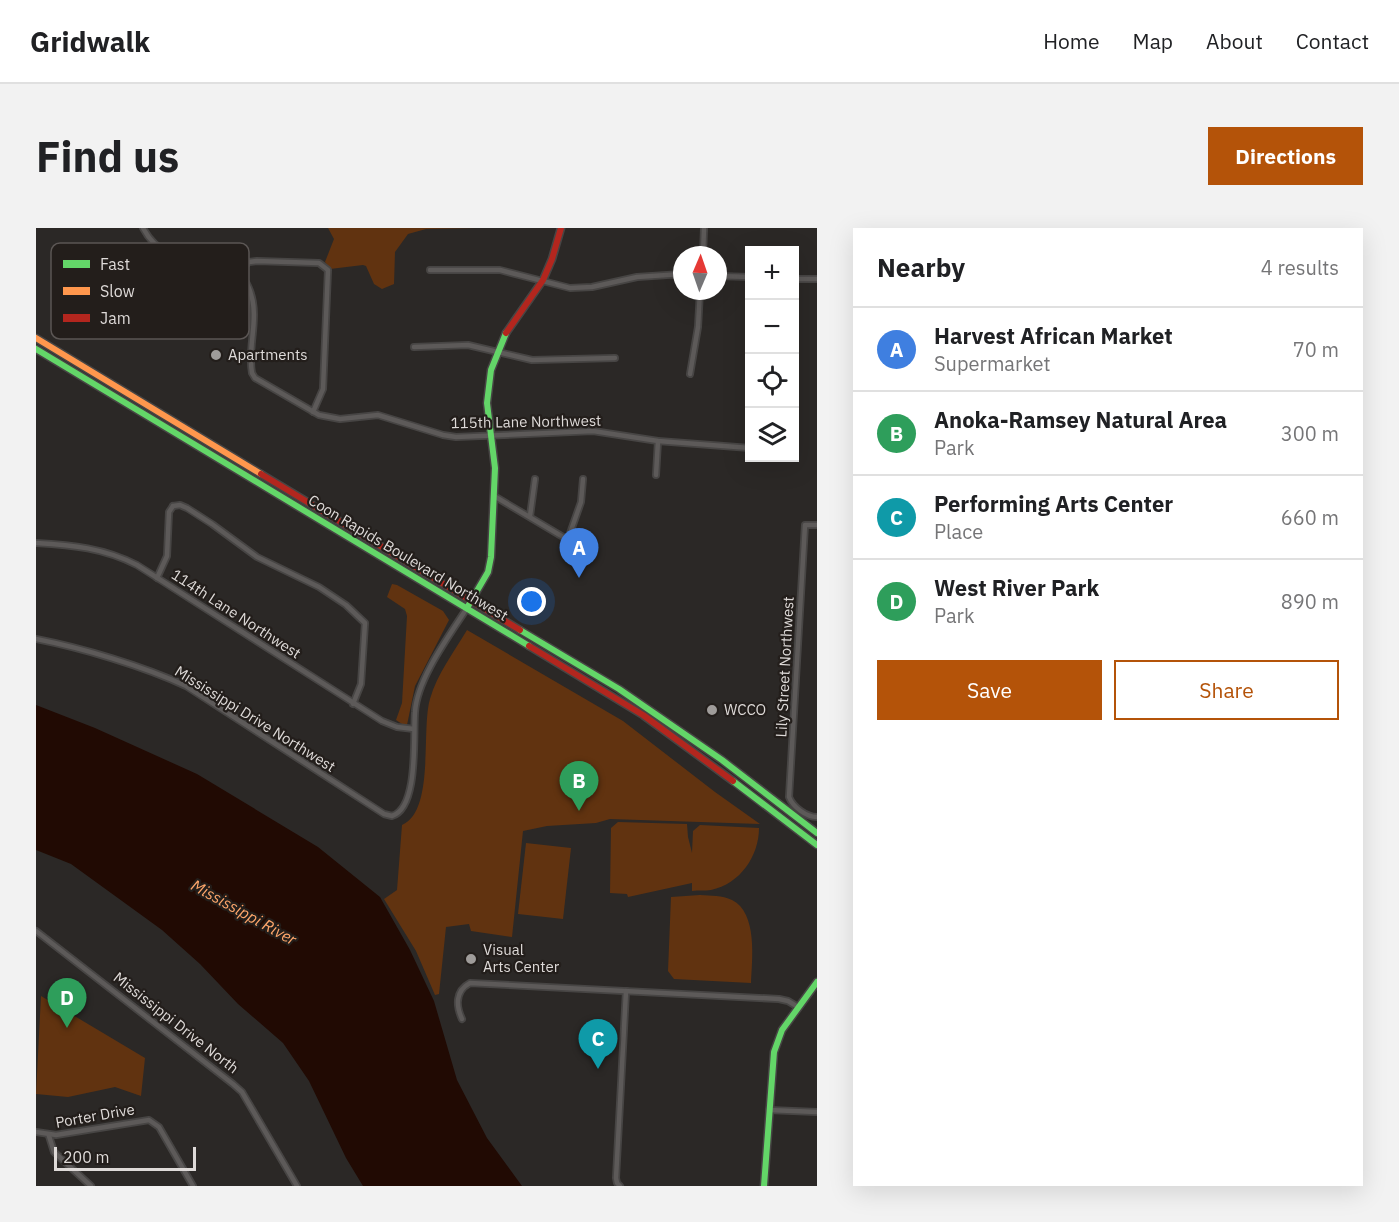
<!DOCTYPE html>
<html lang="en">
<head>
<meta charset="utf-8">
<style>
	body { margin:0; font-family:"IBM Plex Sans",sans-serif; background:#f2f2f2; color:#202124 }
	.controls { position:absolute; right:18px; top:18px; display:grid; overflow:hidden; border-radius:0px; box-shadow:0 6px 24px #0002 }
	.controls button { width:54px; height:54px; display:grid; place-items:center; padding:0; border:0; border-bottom:2px solid #e0e0e0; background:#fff; color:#202124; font:30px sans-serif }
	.compass { position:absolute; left:637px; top:18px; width:54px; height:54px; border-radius:50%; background:#fff; box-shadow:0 6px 24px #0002; rotate:2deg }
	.scale { position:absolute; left:18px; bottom:15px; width:142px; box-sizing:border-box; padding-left:6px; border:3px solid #dedad8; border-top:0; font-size:16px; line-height:21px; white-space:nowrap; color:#dedad8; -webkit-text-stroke:4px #231e1b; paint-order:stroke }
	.you { position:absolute; left:496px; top:374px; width:21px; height:21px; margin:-15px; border:4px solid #fff; border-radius:50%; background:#1a73e8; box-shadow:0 0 0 9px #1a73e833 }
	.badge { display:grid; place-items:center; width:39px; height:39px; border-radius:50%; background:#b45309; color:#fff; font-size:20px; font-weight:700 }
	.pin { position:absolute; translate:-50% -50px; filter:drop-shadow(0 2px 3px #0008) }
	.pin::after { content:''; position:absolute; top:32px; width:21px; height:18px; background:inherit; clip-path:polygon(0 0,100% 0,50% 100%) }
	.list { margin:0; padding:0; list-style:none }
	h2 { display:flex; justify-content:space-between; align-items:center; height:78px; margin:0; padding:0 24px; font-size:26px }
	h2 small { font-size:20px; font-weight:400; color:#757577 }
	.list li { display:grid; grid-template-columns:39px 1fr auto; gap:18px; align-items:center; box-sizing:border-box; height:84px; padding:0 24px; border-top:2px solid #e0e0e0 }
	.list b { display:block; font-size:22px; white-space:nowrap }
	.list p { margin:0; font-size:20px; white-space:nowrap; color:#757577 }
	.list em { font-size:20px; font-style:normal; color:#757577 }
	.actions { display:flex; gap:12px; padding:18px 24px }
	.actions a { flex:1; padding:14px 0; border:2px solid #b45309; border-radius:0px; text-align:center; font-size:21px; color:#b45309 }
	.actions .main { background:#b45309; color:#fff }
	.icon { flex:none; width:33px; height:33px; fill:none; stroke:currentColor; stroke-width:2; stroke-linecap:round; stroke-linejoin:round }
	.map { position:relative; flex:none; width:781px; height:958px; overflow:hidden; border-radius:0px }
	header { display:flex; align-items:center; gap:36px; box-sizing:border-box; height:84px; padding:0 30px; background:#fff; border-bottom:2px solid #e0e0e0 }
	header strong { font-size:28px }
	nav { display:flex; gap:33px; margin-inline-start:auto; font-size:21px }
	.intro { display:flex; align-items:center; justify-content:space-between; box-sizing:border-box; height:144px; padding:0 36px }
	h1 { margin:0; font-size:42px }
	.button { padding:15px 27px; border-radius:0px; background:#b45309; color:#fff; font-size:21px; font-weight:700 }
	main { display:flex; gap:36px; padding:0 36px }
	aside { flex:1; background:#fff; border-radius:0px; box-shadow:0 6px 24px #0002 }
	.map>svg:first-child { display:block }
	.green { fill:#613310 }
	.water { fill:#210a03 }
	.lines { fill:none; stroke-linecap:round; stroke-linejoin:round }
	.street-casing { stroke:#474544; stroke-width:8 }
	.fast-casing { stroke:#474544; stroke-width:9 }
	.slow-casing { stroke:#474544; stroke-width:9 }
	.jam-casing { stroke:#474544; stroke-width:9 }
	.street { stroke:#5d5a59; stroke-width:4.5 }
	.fast { stroke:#63d668; stroke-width:6 }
	.slow { stroke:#ff974d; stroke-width:6 }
	.jam { stroke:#b3261e; stroke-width:6 }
	.poi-dot { fill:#9f9c9a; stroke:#231e1b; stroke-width:2 }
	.labels { text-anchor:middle; stroke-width:4.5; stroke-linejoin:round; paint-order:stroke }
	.poi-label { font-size:15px; fill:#dedad8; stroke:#231e1b; text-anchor:start }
	.street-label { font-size:15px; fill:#dedad8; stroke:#231e1b }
	.water-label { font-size:16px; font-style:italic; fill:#fea66b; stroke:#231e1b }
	.key { fill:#231e1b; stroke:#5b5654; stroke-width:1.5 }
	.key-label { font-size:16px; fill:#dedad8 }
</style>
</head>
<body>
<header>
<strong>Gridwalk</strong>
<nav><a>Home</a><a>Map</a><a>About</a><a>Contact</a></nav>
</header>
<div class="intro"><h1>Find us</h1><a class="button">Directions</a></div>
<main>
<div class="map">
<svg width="781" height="958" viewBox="0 0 781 958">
	<rect width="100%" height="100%" fill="#2b2826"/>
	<g class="green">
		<polygon points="292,0 441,0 390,1 372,6 359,24 358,56 346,61 338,56 330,38 327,37 294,41 289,34 298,11"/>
		<polygon points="356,356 361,357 407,383 413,392 379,458 371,497 366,496 360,492 366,475 371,388 369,381 351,369"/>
		<path d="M431,402L587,493L679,564L724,596L574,591L560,595L511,598L487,603L476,709L435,703L433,696L410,699L403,766L399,767L380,723L348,671L361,662L366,597C399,583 385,501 394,471C401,446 418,424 431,402Z"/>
		<path d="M582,594L651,596L652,609L656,625L657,603L664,597L723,600C723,628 704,656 675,662C669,663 662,662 656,663V655L592,669L591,666L574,665L575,600Z"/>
		<polygon points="490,615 535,620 527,691 482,686"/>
		<path d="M664,667C675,668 686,667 696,672C722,685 716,732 715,755L638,751L632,743L635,669Z"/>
		<polygon points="5,768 109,830 105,868 79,859 32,869 0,866"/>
	</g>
	<polygon class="water" points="0,477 59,500 161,546 282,619 344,669 374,722 398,773 421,852 451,910 486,958 327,958 310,930 273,853 247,815 202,776 164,736 126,702 35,636 0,622"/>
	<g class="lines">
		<defs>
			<g id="street">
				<path d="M107,0C136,55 194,9 214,63C224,90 211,119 216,145L219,150L283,187L304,191L342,187L407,207L420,209L557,203L622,213L714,220"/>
				<polyline points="667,27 668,0"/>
				<polyline points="394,42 464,42 534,60 556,59 601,49 646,46"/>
				<polyline points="201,43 213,34 221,33 283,35 292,42 287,161 277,184"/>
				<polyline points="682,48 714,49"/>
				<polyline points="758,51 781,51"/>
				<polyline points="378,119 432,117 496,132 579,130"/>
				<polyline points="654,146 662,99 664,63"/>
				<polyline points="620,247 622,213"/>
				<polyline points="458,268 544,319"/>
				<polyline points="137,278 144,277 151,280 176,296 221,329 283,359 310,377 329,395 325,456 317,476"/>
				<polyline points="494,288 499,251"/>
				<path d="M781,297H769L753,569C757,579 770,589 781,589"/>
				<polyline points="532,311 545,274 547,251"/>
				<path d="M0,315C36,317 68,320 101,337L346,493L361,499L378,501"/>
				<polyline points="121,350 131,328 133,284 137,278"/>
				<path d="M0,411C46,420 107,438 150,458L348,586L356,588C383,580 377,508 379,484C381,451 413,408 431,380"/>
				<polyline points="0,703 197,856 206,864 261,958"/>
				<path d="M426,791C420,778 419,763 434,755L743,771L752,773L762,779"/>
				<polyline points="733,882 781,884"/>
				<polyline points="0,904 20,907 113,892 123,899 157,958"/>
				<polyline points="13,908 18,924 55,958"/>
				<polyline points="584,958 581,955 580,950 590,763"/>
			</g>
			<g id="fast">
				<polyline points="0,121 493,418"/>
				<polyline points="431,380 452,344 455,329 459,240 451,175 455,142 470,105"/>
				<polyline points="484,402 583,461 686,532 781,605"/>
				<polyline points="697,553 781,617"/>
				<polyline points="728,958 738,824 746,802 781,754"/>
			</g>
			<polyline id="slow" points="0,110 225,246"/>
			<g id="jam">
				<polyline points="470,105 507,52 516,31 525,0"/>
				<polyline points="225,246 484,402"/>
				<polyline points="493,418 607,487 697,553"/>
			</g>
		</defs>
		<use href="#street" class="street-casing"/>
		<use href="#fast" class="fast-casing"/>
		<use href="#slow" class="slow-casing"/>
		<use href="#jam" class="jam-casing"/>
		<use href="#street" class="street"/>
		<use href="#fast" class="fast"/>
		<use href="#slow" class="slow"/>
		<use href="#jam" class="jam"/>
	</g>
	<g class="poi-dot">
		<circle cx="180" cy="127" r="6"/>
		<circle cx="676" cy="482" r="6"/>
		<circle cx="435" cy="731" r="6"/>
	</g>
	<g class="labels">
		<g class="poi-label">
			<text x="192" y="132">Apartments</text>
			<text x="688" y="487">WCCO</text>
			<text x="447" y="727">Visual<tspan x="447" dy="17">Arts Center</tspan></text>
		</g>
		<g class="street-label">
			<text transform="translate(490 194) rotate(-1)" y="5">115th Lane Northwest</text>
			<text transform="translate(372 330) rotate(31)" y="5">Coon Rapids Boulevard Northwest</text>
			<text transform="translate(200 386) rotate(33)" y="5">114th Lane Northwest</text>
			<text transform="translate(749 439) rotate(-87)" y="5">Lily Street Northwest</text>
			<text transform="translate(219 491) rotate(32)" y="5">Mississippi Drive Northwest</text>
			<text transform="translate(140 795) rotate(38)" y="5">Mississippi Drive North</text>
			<text transform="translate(59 888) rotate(-10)" y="5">Porter Drive</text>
		</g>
		<g class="water-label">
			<text transform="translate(208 684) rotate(29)" y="6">Mississippi River</text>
		</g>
	</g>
	<rect x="15" y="15" width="198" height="96" rx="9" class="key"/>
	<rect x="27" y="32" width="27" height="8" fill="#63d668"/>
	<rect x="27" y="59" width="27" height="8" fill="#ff974d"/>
	<rect x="27" y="86" width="27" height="8" fill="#b3261e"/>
	<g class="key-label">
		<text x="64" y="42">Fast</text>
		<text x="64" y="69">Slow</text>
		<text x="64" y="96">Jam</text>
	</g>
</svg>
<div class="controls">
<button>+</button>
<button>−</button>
<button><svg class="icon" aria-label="locate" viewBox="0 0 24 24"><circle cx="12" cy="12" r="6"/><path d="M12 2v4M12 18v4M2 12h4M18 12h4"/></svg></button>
<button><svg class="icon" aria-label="layers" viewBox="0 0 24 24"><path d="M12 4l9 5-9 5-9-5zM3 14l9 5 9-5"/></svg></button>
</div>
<svg class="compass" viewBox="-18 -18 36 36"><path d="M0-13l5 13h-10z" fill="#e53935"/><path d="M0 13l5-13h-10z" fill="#757577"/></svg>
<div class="scale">200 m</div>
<div class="you"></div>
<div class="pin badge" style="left:543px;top:350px;background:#3f7fe0">A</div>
<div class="pin badge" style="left:543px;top:583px;background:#2e9e5b">B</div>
<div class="pin badge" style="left:562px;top:841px;background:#0f9aa8">C</div>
<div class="pin badge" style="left:31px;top:800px;background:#2e9e5b">D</div>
</div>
<aside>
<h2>Nearby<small>4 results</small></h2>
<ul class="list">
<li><span class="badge" style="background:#3f7fe0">A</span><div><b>Harvest African Market</b><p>Supermarket</p></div><em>70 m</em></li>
<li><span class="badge" style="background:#2e9e5b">B</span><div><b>Anoka-Ramsey Natural Area</b><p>Park</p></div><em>300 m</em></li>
<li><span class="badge" style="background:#0f9aa8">C</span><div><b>Performing Arts Center</b><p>Place</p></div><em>660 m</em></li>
<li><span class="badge" style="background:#2e9e5b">D</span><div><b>West River Park</b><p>Park</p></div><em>890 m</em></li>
</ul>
<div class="actions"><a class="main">Save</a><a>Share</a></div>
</aside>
</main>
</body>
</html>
